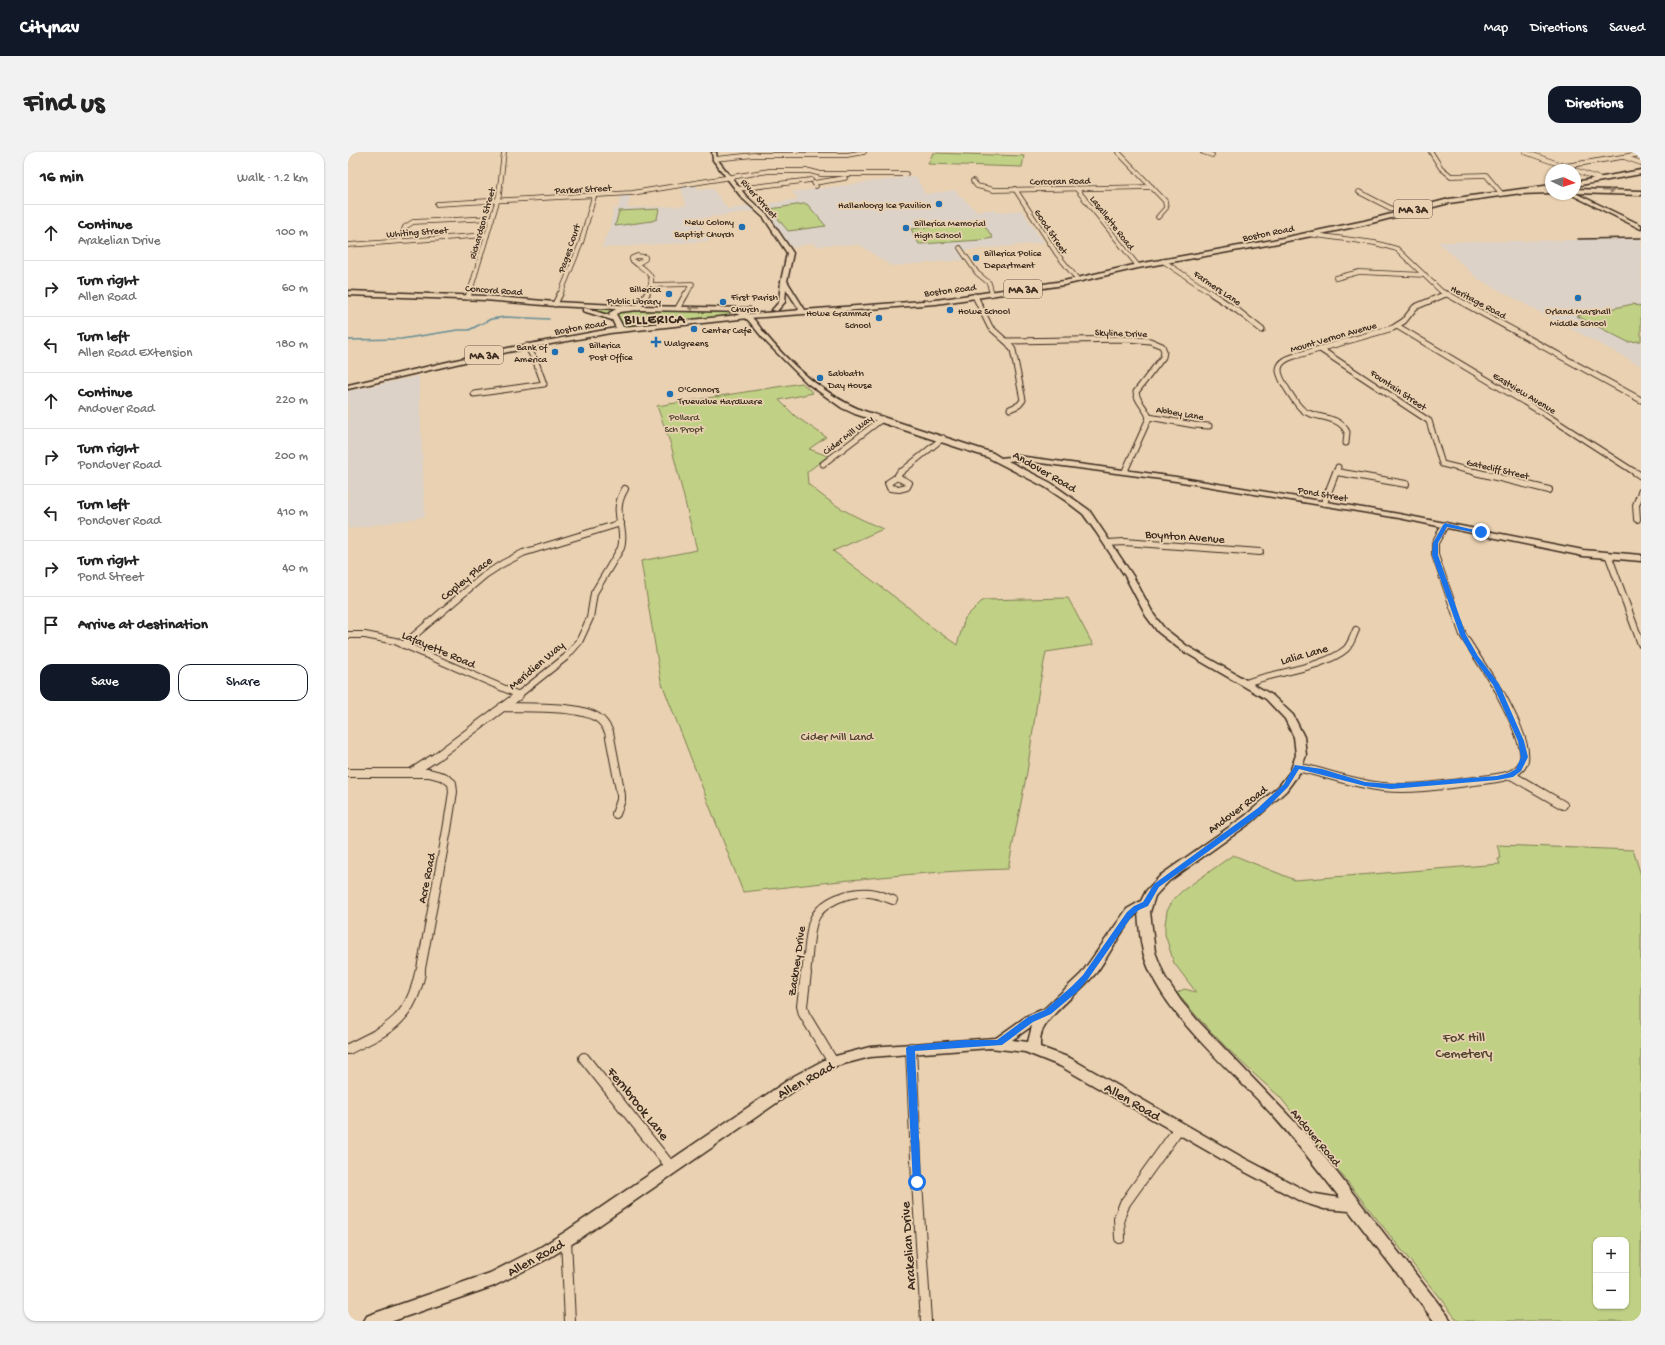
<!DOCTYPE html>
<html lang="en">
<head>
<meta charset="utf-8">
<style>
	body { margin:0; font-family:"Gochi Hand",sans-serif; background:#f2f2f2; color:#222 }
	.controls { position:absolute; right:12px; bottom:12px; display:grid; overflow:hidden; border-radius:8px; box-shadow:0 1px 3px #0004 }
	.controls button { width:36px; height:36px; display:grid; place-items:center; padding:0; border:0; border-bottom:1px solid #e0e0e0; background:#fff; color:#222; font:20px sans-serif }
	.compass { position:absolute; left:1197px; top:12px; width:36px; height:36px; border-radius:50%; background:#fff; box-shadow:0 1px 3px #0004; rotate:94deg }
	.stop { position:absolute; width:12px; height:12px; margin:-9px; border:3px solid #1a73e8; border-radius:50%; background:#fff }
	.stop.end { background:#1a73e8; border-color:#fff; box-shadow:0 1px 4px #0008 }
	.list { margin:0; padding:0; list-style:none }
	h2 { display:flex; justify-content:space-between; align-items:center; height:52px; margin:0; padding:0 16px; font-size:17px }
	h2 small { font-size:13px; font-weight:400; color:#767676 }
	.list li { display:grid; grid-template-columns:26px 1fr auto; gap:12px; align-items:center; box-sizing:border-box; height:56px; padding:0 16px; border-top:1px solid #e0e0e0 }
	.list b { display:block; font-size:15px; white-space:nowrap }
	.list p { margin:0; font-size:13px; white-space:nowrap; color:#767676 }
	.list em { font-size:13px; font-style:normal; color:#767676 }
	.actions { display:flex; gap:8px; padding:12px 16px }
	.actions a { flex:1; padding:9px 0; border:1px solid #111827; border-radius:12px; text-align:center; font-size:14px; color:#111827 }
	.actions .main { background:#111827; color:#fff }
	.icon { flex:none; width:22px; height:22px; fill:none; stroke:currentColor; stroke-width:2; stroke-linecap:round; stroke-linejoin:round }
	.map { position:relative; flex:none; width:1293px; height:1169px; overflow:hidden; border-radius:12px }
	header { display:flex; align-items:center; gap:24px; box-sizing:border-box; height:56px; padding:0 20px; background:#111827; color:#fff }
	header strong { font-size:19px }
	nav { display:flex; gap:22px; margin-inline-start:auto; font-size:14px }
	.intro { display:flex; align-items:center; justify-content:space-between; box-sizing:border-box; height:96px; padding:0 24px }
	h1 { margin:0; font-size:28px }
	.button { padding:10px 18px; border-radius:12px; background:#111827; color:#fff; font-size:14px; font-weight:700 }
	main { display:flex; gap:24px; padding:0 24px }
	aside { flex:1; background:#fff; border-radius:12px; box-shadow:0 1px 3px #0004 }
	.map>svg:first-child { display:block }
	.built { fill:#ddd2c7 }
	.green { fill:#c0d186; stroke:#7e7e52; fill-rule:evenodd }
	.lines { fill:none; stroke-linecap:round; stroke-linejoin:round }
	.stream { stroke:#678d95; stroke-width:1.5 }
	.street-far4-casing { stroke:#3b2a1e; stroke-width:5.5 }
	.street-far3-casing { stroke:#3b2a1e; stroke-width:7 }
	.street-far2-casing { stroke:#3b2a1e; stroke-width:8 }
	.street-far1-casing { stroke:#3b2a1e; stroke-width:10 }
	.street-casing { stroke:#3b2a1e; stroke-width:12 }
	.secondary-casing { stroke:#3b2a1e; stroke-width:3 }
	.primary-casing { stroke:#3b2a1e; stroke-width:3 }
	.street-far4 { stroke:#e9d1b1; stroke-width:4 }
	.street-far3 { stroke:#e9d1b1; stroke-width:5 }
	.street-far2 { stroke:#e9d1b1; stroke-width:6 }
	.street-far1 { stroke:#e9d1b1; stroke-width:8 }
	.street { stroke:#e9d1b1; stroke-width:10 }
	.secondary { fill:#e9d1b1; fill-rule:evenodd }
	.primary { fill:#e9d1b1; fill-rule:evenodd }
	.rail { stroke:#3b2a1e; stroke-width:1.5 }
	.oneway { fill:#927e68 }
	.route { fill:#1a73e8 }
	.poi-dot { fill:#1f6fb2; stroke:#e9d1b1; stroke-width:1.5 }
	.labels { text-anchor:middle; stroke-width:3.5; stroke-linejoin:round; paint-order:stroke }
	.far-street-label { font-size:10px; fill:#3b2a1e; stroke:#e9d1b1 }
	.far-poi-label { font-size:10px; fill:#3b2a1e; stroke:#e9d1b1; text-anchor:start }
	.far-park-label { font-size:10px; fill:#4f432e; stroke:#e9d1b1 }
	.shield { fill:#e9d1b1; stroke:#6f5c4a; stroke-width:1 }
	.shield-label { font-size:11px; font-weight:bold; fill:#3b2a1e }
	.street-label { font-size:12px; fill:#3b2a1e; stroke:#e9d1b1 }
	.park-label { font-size:12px; fill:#4f432e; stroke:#e9d1b1 }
	.far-district-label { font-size:13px; font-weight:bold; letter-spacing:1px; fill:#3b2a1e; stroke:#e9d1b1 }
	.near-park-label { font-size:14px; fill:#4f432e; stroke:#e9d1b1 }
	.near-street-label { font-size:14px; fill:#3b2a1e; stroke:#e9d1b1 }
</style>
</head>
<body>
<header>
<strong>Citynav</strong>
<nav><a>Map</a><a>Directions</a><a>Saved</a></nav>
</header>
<div class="intro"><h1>Find us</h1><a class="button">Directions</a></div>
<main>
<aside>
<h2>16 min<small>Walk · 1.2 km</small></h2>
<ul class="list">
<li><svg class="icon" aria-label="ahead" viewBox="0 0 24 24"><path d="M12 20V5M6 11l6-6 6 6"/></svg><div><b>Continue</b><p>Arakelian Drive</p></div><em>100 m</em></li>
<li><svg class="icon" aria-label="right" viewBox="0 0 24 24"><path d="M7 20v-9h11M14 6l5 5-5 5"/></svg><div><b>Turn right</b><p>Allen Road</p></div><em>60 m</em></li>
<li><svg class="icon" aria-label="left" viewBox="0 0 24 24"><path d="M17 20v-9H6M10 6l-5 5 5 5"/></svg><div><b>Turn left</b><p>Allen Road Extension</p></div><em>180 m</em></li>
<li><svg class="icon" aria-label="ahead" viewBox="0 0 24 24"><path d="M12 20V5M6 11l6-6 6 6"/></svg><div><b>Continue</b><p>Andover Road</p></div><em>220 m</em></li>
<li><svg class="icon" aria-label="right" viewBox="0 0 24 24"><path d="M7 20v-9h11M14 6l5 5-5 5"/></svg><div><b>Turn right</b><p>Pondover Road</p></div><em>200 m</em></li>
<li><svg class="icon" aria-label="left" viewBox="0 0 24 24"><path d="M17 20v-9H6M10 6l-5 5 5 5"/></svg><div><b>Turn left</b><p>Pondover Road</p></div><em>410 m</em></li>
<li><svg class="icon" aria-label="right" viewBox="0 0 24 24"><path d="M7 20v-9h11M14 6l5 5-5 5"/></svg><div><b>Turn right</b><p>Pond Street</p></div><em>40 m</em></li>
<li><svg class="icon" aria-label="arrive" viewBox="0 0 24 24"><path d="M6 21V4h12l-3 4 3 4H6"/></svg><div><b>Arrive at destination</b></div></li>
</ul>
<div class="actions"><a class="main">Save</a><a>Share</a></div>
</aside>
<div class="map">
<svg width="1293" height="1169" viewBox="0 0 1293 1169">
	<rect width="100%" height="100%" fill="#e9d1b1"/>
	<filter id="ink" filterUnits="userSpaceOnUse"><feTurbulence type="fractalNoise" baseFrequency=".025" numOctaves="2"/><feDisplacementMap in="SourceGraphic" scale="8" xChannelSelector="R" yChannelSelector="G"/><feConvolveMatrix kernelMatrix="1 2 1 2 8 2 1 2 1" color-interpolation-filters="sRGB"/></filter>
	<g filter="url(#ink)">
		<g class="built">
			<polygon points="568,24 577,42 606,38 629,59 646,57 648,60 674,58 696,91 611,99 616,108 543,114 512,93 476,93 471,95 464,91 444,96 419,61 411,53 450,47 444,40"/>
			<polygon points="347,33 351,38 364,36 380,57 402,54 407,59 348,67 363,89 254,96 257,84 260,84 266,57 270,56 273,44 283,43 279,56 338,54 333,35"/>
			<polygon points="1293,87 1293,214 1130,127 1090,90"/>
			<polygon points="71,224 77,365 0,377 0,239"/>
		</g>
		<g class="green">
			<polygon points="585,1 676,4 674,15 580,12"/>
			<polygon points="455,52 459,52 478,74 440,79 422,57"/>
			<polygon points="311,57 309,67 304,69 267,74 271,59"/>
			<polygon points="625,70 635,71 645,86 633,88 573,92 571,92 563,77"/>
			<polygon points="1285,152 1293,155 1293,189 1280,190 1229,164"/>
			<polygon points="231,155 376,159 382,160 381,163 377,164 278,174 267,163"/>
			<path d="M454,231L465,241L431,248L447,264L478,285L461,297L480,304L459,320L460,332C485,354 505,364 535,377L485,399L560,455L578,471L609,493L617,466L635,448L720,446L745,493L698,500L691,536L679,620L660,717C571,719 483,730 395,740L313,529L293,409L349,398L323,293L309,254Z"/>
			<path d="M1149,693L1285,698L1293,723V1169H1110L932,945C895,913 860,879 829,841L836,837L848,840L826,811L817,782V773L819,759L825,748L834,739L885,703L947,728L1152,712L1150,707L1153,706ZM1248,1088H1278V1154H1248Z"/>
		</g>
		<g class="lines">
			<polyline class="stream" points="0,188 53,187 110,178 121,178 143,167 157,165 201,167"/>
			<defs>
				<g id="street-far4">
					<polyline points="770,0 817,49 818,56 810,65"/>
					<polyline points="855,0 864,3"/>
					<polyline points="1083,0 1093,16 1103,24 1138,23 1153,41"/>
					<polyline points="1177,0 1227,18"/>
					<polyline points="1276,5 1293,11"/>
					<polyline points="367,7 406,3 499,3 516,0"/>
					<polyline points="1217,14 1293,2"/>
					<polyline points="1227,18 1252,27"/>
					<polyline points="625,29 629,34 646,38 804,35"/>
					<polyline points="468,34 466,31 497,26"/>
					<polyline points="728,36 790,114"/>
					<polyline points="389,37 463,28"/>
					<polyline points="667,37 709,102 730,128"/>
					<polyline points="1011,40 1052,61"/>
					<polyline points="89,52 284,41 421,19 462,19 473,22 558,22"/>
					<polyline points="960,82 1027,91 1049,97 1093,139 1100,143"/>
					<polyline points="52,88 57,75 65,70 144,66"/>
					<polyline points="0,93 139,83"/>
					<polyline points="612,96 629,121 641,131 644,142"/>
					<polygon points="289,104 297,105 297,107 289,112 284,108 284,106"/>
					<polyline points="815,109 866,143"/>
					<path d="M289,112C304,122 308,126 298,143"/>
					<polyline points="988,126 1011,120 1077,123"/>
					<polyline points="303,133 344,132 338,143"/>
					<polyline points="121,143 151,43 156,0"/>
					<polyline points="212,143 233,91 246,44"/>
					<polyline points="1096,143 1098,142"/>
				</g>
				<g id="street-far3">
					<polyline points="864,142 890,159 914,178"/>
					<polyline points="1099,142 1293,248"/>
					<polyline points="627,144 642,175 661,192 665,198 675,248 671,253 662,257"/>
					<polyline points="120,145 121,142"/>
					<polyline points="207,152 212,142"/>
					<polyline points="290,156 299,142"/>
					<polyline points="330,156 338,142"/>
					<polyline points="1049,174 1198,263 1288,321"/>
					<path d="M658,189L780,187L802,189L814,194L816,199L815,205L788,240C789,251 799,256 801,266L777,319"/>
					<polyline points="972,197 1081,269 1094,312 1131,321"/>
					<polyline points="126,242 196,232 188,210 179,194"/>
					<polyline points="801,265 846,273 861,274"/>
					<path d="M998,291L999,280C991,263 969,267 956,259C949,254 930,226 931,217C932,209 941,206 947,204L1045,176L1056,169L1067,155L1098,142"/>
					<polyline points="475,312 534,267"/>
					<polyline points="988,320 994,321"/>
					<polyline points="552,321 595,286"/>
					<polyline points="988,321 990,315"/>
				</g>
				<g id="street-far2">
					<polyline points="989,320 1058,332"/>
					<polyline points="1127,320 1201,338"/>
					<polyline points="1287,320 1293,324"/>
					<polygon points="549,325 561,331 559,335 551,337 542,336 540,331"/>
					<polyline points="549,325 552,320"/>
					<polyline points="976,351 988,320"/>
					<polyline points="1289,367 1288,353 1293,340"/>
					<polyline points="1097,373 1087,391 1087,403 1115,483 1154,544"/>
					<polyline points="760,391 776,390 912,400"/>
					<polyline points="1261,405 1293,492"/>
					<polyline points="0,483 17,483 47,489 171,543"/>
					<polyline points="55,493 137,423 154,412 175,401 273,371"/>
					<path d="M898,531C926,520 976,516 998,497C1003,492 1005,484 1008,478"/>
					<path d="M169,544L218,505L231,490L242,466L246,441L273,396C279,373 262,362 277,337"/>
				</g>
				<g id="street-far1">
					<path d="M154,555C178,556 230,553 250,566C255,569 258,574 261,580L273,643V648L268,662"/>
					<path d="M949,615C978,621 1006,632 1035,635C1065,638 1096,633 1126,629C1138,627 1151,627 1162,623C1168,620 1175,615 1176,608C1179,591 1161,558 1153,543"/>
					<polyline points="0,621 81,621 96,625 104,631 105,640 99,678 72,822"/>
					<polyline points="63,621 88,605 171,543"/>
					<polyline points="1163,623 1215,653"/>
					<path d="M458,822C460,808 461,782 465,770C472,749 502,739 522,741C530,742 537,745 545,748"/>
				</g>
				<g id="street">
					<polyline points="458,821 454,854 456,862 485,910"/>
					<polyline points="563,896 569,1030 578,1169"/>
					<path d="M0,897C41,877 62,869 72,821"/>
					<polyline points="236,906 323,1015"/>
					<polyline points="772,1086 771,1066 777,1051 831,976"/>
					<polyline points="218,1088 222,1169"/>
				</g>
				<g id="secondary">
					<polygon points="364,0 368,0 369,7 398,44 420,64 445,101 439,129 457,158 453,161 448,160 451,157 438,137 437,150 429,159 424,158 431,150 433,129 439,101 416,66 394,46 365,8"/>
					<polygon points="1203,37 1203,41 1171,42 1168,40 1171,38"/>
					<polygon points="1227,37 1293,39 1293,43 1227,41"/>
					<polygon points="1227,41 1293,73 1293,77 1222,42"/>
					<polygon points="0,139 137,144 207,150 290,154 293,156 290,158 207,154 137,148 0,143"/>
					<polygon points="237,156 269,166 270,167 267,169 235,159 235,157"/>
					<path d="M383,156C396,154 407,168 414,178C439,210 475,242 513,258L645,301L653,306L670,304L828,325L1051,362L1235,398L1293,403V409L1235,404L1051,366L828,329L670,308L660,309L703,331L741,358L785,424L806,463L816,476L839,494L924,543L945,563L956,585L958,603L952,620L938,639L905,669L821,729L807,744L802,760L807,800L817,825L833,849L850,869L962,986L1100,1164L1103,1169H1086L1001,1059L976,1057L954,1050L882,1012L712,914L677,900L642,896L522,905L488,914L456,932L227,1090L201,1106L146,1134L45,1169H16L19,1164L24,1162L142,1121L191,1096L217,1080L446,924L480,906L522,895L648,886L679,864L696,857L733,822L779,757L793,749L798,739L813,723L897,664L931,634L942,620L948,603L946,585L937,567L918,547L833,498L810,480L798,464L777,424L748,380L735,362L718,349L697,335L639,305L507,262L494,256L459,231L419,191L400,168L383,158ZM790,760C791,773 792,787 795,800C810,857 876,912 916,954C943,983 967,1014 992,1046L962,1041L892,1004L722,906L692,895C692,888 692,880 697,874C710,854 732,840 748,821C761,804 776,772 790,760ZM684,874L680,890L664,888Z"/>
				</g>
				<g id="primary">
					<polygon points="1293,18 1293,22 1227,34 1227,30"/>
					<polygon points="1203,33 1203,37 1101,51 1016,73 925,92 790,116 716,133 588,152 401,166 262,181 160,200 0,237 0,233 160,196 268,176 261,161 270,156 290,154 402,156 405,158 402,160 290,158 272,160 268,162 275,175 401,162 588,148 716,129 790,112 925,88 1016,69 1101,47"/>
				</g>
			</defs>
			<use href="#street-far4" class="street-far4-casing"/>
			<use href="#street-far3" class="street-far3-casing"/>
			<use href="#street-far2" class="street-far2-casing"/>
			<use href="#street-far1" class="street-far1-casing"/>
			<use href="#street" class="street-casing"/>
			<use href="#secondary" class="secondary-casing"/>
			<use href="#primary" class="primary-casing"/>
			<use href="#street-far4" class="street-far4"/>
			<use href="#street-far3" class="street-far3"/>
			<use href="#street-far2" class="street-far2"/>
			<use href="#street-far1" class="street-far1"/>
			<use href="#street" class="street"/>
			<use href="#secondary" class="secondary"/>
			<use href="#primary" class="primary"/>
			<polyline class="rail" points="1230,87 1293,86"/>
		</g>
		<defs><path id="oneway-solid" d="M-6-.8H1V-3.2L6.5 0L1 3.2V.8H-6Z"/></defs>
		<g class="oneway">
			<use href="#oneway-solid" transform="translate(1260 39) rotate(2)"/>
			<use href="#oneway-solid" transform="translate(346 156) rotate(-179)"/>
		</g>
	</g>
	<polygon class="route" points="1097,371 1135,380 1133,382 1099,375 1090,391 1090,403 1118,483 1130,504 1151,532 1176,589 1180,605 1173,619 1165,625 1149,628 1043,637 1017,634 951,617 940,635 915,660 811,735 800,754 791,758 784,764 740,827 729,840 703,862 685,870 654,893 567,899 573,1030 572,1033 569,1034 565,1033 558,896 560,894 615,888 649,888 680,865 697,858 723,835 735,823 779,760 786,754 795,750 806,732 910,656 936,632 947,613 974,617 1017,630 1043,632 1149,624 1161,621 1168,617 1173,605 1170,589 1145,533 1124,504 1112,483 1084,403 1085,391 1095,373"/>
	<g class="poi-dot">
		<circle cx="591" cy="52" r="4"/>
		<circle cx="394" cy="75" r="4"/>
		<circle cx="558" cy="76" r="4"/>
		<circle cx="628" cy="106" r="4"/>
		<circle cx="321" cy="142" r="4"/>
		<circle cx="1230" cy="146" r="4"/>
		<circle cx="375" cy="150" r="4"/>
		<circle cx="602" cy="158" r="4"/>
		<circle cx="531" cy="166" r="4"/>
		<circle cx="346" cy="177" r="4"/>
		<path d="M306 184h4v4h4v4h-4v4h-4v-4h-4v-4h4z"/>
		<circle cx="233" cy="198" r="4"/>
		<circle cx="207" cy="200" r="4"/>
		<circle cx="472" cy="226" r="4"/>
		<circle cx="322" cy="242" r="4"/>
	</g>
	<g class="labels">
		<g class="far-street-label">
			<text transform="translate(712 28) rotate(-1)" y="4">Corcoran Road</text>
			<text transform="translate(235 36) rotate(-3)" y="4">Parker Street</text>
			<text transform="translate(412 46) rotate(48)" y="4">River Street</text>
			<text transform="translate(765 70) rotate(52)" y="4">Lasallette Road</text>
			<text transform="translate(133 71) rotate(-74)" y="4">Richardson Street</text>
			<text transform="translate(69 79) rotate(-4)" y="4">Whiting Street</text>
			<text transform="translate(704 79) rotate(56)" y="4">Good Street</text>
			<text transform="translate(920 80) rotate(-11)" y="4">Boston Road</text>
			<text transform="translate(220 96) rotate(-71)" y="4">Pages Court</text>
			<text transform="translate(870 135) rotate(34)" y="4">Farmers Lane</text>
			<text transform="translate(146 137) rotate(4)" y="4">Concord Road</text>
			<text transform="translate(602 137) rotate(-7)" y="4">Boston Road</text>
			<text transform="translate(1131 149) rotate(28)" y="4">Heritage Road</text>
			<text transform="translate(232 174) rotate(-10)" y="4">Boston Road</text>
			<text transform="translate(773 180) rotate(2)" y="4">Skyline Drive</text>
			<text transform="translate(985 184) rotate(-16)" y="4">Mount Vernon Avenue</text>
			<text transform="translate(1051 237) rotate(34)" y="4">Fountain Street</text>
			<text transform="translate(1177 240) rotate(31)" y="4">Eastview Avenue</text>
			<text transform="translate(832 260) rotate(9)" y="4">Abbey Lane</text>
			<text transform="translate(499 282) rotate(-37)" y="4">Cider Mill Way</text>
			<text transform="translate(1150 316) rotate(13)" y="4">Gatecliff Street</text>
			<text transform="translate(975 341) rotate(10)" y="4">Pond Street</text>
		</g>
		<g class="far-poi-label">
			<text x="583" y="56" text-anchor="end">Hallenborg Ice Pavilion</text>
			<text x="386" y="73" text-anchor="end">New Colony<tspan x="386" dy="12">Baptist Church</tspan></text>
			<text x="566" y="74">Billerica Memorial<tspan x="566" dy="12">High School</tspan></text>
			<text x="636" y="104">Billerica Police<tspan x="636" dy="12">Department</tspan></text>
			<text x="313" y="140" text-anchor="end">Billerica<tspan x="313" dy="12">Public Library</tspan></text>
			<text x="383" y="148">First Parish<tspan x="383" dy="12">Church</tspan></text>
			<text x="610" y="162">Howe School</text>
			<text x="1230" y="162" text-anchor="middle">Orland Marshall<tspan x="1230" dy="12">Middle School</tspan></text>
			<text x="523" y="164" text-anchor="end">Howe Grammar<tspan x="523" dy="12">School</tspan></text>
			<text x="354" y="181">Center Cafe</text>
			<text x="316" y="194">Walgreens</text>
			<text x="241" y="196">Billerica<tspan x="241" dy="12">Post Office</tspan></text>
			<text x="199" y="198" text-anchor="end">Bank of<tspan x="199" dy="12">America</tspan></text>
			<text x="480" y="224">Sabbath<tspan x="480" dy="12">Day House</tspan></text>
			<text x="330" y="240">O'Connors<tspan x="330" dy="12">Truevalue Hardware</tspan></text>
		</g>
		<g class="far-park-label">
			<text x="336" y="268">Pollard<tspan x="336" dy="12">Sch Propt</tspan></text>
		</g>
		<g class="shield">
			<rect x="1046" y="48" width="38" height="18" rx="3"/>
			<rect x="656" y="128" width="38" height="18" rx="3"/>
			<rect x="117" y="194" width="38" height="18" rx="3"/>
		</g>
		<g class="shield-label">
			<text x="1065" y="61">MA 3A</text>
			<text x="675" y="141">MA 3A</text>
			<text x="136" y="207">MA 3A</text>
		</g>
		<g class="street-label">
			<text transform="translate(697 319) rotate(30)" y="4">Andover Road</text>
			<text transform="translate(837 384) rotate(4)" y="4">Boynton Avenue</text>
			<text transform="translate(118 426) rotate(-39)" y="4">Copley Place</text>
			<text transform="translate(91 497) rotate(23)" y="4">Lafayette Road</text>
			<text transform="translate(956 502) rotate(-16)" y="4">Lalia Lane</text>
			<text transform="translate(188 513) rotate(-40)" y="4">Meridien Way</text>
			<text transform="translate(889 657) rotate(-37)" y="4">Andover Road</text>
			<text transform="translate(78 726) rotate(-79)" y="4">Acre Road</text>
			<text transform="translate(448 809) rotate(-82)" y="4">Zackney Drive</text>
			<text transform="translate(968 985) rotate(50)" y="4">Andover Road</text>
		</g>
		<g class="park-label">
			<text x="489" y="588">Cider Mill Land</text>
		</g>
		<g class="far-district-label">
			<text x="307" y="171">BILLERICA</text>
		</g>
		<g class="near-park-label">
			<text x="1116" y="889">Fox Hill<tspan x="1116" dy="16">Cemetery</tspan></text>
		</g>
		<g class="near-street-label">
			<text transform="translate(457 927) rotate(-29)" y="5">Allen Road</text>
			<text transform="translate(785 949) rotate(30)" y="5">Allen Road</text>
			<text transform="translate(291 951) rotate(51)" y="5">Fernbrook Lane</text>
			<text transform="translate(559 1094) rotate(-94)" y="5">Arakelian Drive</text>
			<text transform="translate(187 1105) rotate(-29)" y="5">Allen Road</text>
		</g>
	</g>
</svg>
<div class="controls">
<button>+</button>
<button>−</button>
</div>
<svg class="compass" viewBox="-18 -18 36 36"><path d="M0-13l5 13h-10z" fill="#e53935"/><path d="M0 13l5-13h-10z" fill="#767676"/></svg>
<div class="stop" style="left:569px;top:1030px"></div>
<div class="stop end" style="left:1133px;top:380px"></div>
</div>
</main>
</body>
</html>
